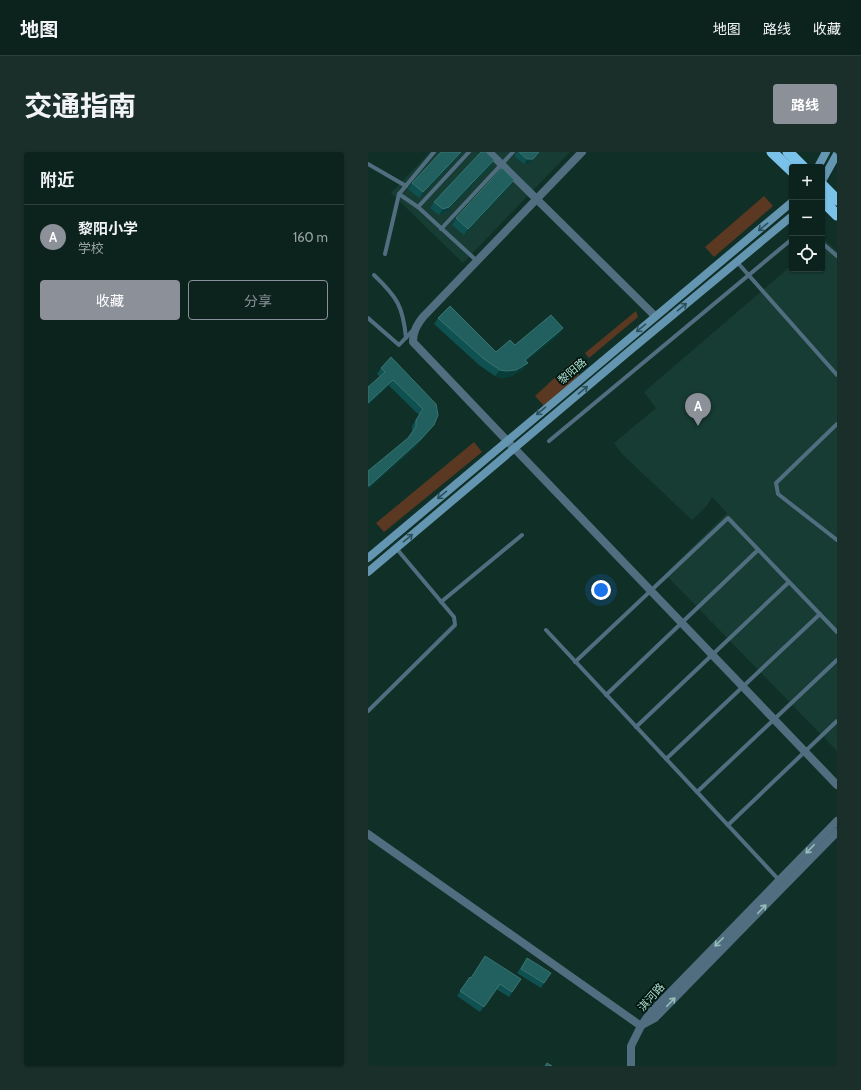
<!DOCTYPE html>
<html lang="zh">
<head>
<meta charset="utf-8">
<style>
	body { margin:0; font-family:Cabin,"Noto Sans SC",sans-serif; background:#1a2f2a; color:#f1f3f6 }
	.controls { position:absolute; right:12px; top:12px; display:grid; overflow:hidden; border-radius:4px; box-shadow:0 1px 3px #0004 }
	.controls button { width:36px; height:36px; display:grid; place-items:center; padding:0; border:0; border-bottom:1px solid #2c403b; background:#0c231d; color:#f1f3f6; font:20px sans-serif }
	.you { position:absolute; left:233px; top:438px; width:14px; height:14px; margin:-10px; border:3px solid #fff; border-radius:50%; background:#1a73e8; box-shadow:0 0 0 6px #1a73e833 }
	.badge { display:grid; place-items:center; width:26px; height:26px; border-radius:50%; background:#8c9099; color:#fff; font-size:13px; font-weight:700 }
	.pin { position:absolute; translate:-50% -33px; filter:drop-shadow(0 1px 2px #0008) }
	.pin::after { content:''; position:absolute; top:21px; width:14px; height:12px; background:inherit; clip-path:polygon(0 0,100% 0,50% 100%) }
	.list { margin:0; padding:0; list-style:none }
	h2 { display:flex; justify-content:space-between; align-items:center; height:52px; margin:0; padding:0 16px; font-size:17px }
	h2 small { font-size:13px; font-weight:400; color:#9aa4a4 }
	.list li { display:grid; grid-template-columns:26px 1fr auto; gap:12px; align-items:center; box-sizing:border-box; height:64px; padding:0 16px; border-top:1px solid #2c403b }
	.list b { display:block; font-size:15px; white-space:nowrap }
	.list p { margin:0; font-size:13px; white-space:nowrap; color:#9aa4a4 }
	.list em { font-size:13px; font-style:normal; color:#9aa4a4 }
	.actions { display:flex; gap:8px; padding:12px 16px }
	.actions a { flex:1; padding:9px 0; border:1px solid #8c9099; border-radius:4px; text-align:center; font-size:14px; color:#8c9099 }
	.actions .main { background:#8c9099; color:#fff }
	.icon { flex:none; width:22px; height:22px; fill:none; stroke:currentColor; stroke-width:2; stroke-linecap:round; stroke-linejoin:round }
	.map { position:relative; flex:none; width:469px; height:914px; overflow:hidden; border-radius:4px }
	header { display:flex; align-items:center; gap:24px; box-sizing:border-box; height:56px; padding:0 20px; background:#0c231d; border-bottom:1px solid #2c403b }
	header strong { font-size:19px }
	nav { display:flex; gap:22px; margin-inline-start:auto; font-size:14px }
	.intro { display:flex; align-items:center; justify-content:space-between; box-sizing:border-box; height:96px; padding:0 24px }
	h1 { margin:0; font-size:28px }
	.button { padding:10px 18px; border-radius:4px; background:#8c9099; color:#fff; font-size:14px; font-weight:700 }
	main { display:flex; gap:24px; padding:0 24px }
	aside { flex:1; background:#0c231d; border-radius:4px; box-shadow:0 1px 3px #0004 }
	.map>svg:first-child { display:block }
	.built { fill:#173c33 }
	.green { fill:#5b3821 }
	.lines { fill:none; stroke-linecap:round; stroke-linejoin:round }
	.service { stroke:#506e80; stroke-width:4 }
	.minor { stroke:#506e80; stroke-width:8 }
	.tertiary { stroke:#506e80; stroke-width:8 }
	.secondary { stroke:#6496b2; stroke-width:8 }
	.trunk { stroke:#7ac2ea; stroke-width:11 }
	.wall { fill:#0f5150 }
	.shaded-wall { fill:#083d3a }
	.building { fill:#21605e; stroke:#387470 }
	.oneway { stroke:#2d5059 }
	.oneway2 { stroke:#95bdb9 }
	.labels { text-anchor:middle; stroke-width:3.5; stroke-linejoin:round; paint-order:stroke }
	.street-label { font-size:11px; fill:#b2dfd1; stroke:#001710 }
</style>
</head>
<body>
<header>
<strong>地图</strong>
<nav><a>地图</a><a>路线</a><a>收藏</a></nav>
</header>
<div class="intro"><h1>交通指南</h1><a class="button">路线</a></div>
<main>
<aside>
<h2>附近<small></small></h2>
<ul class="list">
<li><span class="badge">A</span><div><b>黎阳小学</b><p>学校</p></div><em>160 m</em></li>
</ul>
<div class="actions"><a class="main">收藏</a><a>分享</a></div>
</aside>
<div class="map">
<svg width="469" height="914" viewBox="0 0 469 914">
	<rect width="100%" height="100%" fill="#102f27"/>
	<g class="built">
		<polygon points="62,0 202,0 95,111 23,41"/>
		<polygon points="455,86 469,99 469,599 297,422 359,361 344,345 339,354 324,368 254,302 246,291 288,256 276,240 424,113 424,117 454,117"/>
	</g>
	<g class="green">
		<polygon points="396,44 405,54 346,105 337,95"/>
		<polygon points="268,159 270,165 221,206 217,201"/>
		<polygon points="207,207 211,223 177,255 167,244"/>
		<polygon points="106,290 114,300 16,380 8,371"/>
	</g>
	<g class="lines">
		<g class="service">
			<polyline points="0,12 38,34"/>
			<polyline points="31,42 50,55 109,109"/>
			<polyline points="50,55 101,0"/>
			<polyline points="73,77 145,0"/>
			<polyline points="454,91 469,104"/>
			<polyline points="17,102 31,42 66,0"/>
			<polyline points="369,110 469,223"/>
			<path d="M6,123C29,145 35,154 38,186"/>
			<polyline points="0,166 31,193 46,177"/>
			<polyline points="469,272 408,331 410,342 469,388"/>
			<polyline points="181,289 424,87"/>
			<polyline points="73,450 154,383"/>
			<polyline points="178,478 412,729"/>
			<polyline points="207,510 360,366 469,480"/>
			<polyline points="238,543 390,398"/>
			<polyline points="0,559 87,473 86,465 28,396"/>
			<polyline points="268,575 421,430"/>
			<polyline points="298,607 452,462"/>
			<polyline points="329,640 469,508"/>
			<polyline points="360,673 469,569"/>
		</g>
		<g class="minor">
			<polyline points="121,0 287,164"/>
			<path d="M144,294L45,190C45,179 49,173 55,165L214,0"/>
			<polyline points="0,682 273,874 263,894 263,914"/>
		</g>
		<g class="tertiary">
			<polyline points="146,296 469,633"/>
			<polyline points="274,873 287,866 469,680"/>
			<polyline points="273,874 282,861 469,669"/>
		</g>
		<g class="secondary">
			<polyline points="450,15 458,0"/>
			<polyline points="454,29 469,2"/>
			<polyline points="0,406 424,50"/>
			<polyline points="0,420 259,201 424,64"/>
		</g>
		<g class="trunk">
			<polyline points="404,0 424,19"/>
			<polyline points="420,0 435,15"/>
			<polyline points="454,33 469,48"/>
			<polyline points="454,48 469,63"/>
		</g>
	</g>
	<g class="wall">
		<polygon points="95,0 51,46 40,37 44,31"/>
		<polygon points="149,0 173,0 161,11 156,12 146,4"/>
		<polygon points="126,8 122,15 77,61 71,63 62,56 66,50"/>
		<polygon points="142,34 96,83 84,73 88,66"/>
		<polygon points="70,166 128,200 195,176 190,183 158,209 155,217 144,224 134,226 127,224 111,213 66,172"/>
		<polygon points="13,216 68,252 61,279 48,294 0,337 0,319 40,286 44,280 44,274 51,263 9,222"/>
		<polygon points="159,806 176,831 173,836 149,821"/>
		<polygon points="102,825 103,826 153,827 141,845 128,837 112,860 89,844"/>
	</g>
	<g class="shaded-wall">
		<polygon points="93,0 95,0 51,46 55,40"/>
		<polygon points="171,0 173,0 161,11 156,12 159,7"/>
		<polygon points="126,8 122,15 77,61 71,63 75,57"/>
		<polygon points="146,28 142,34 96,83 100,77"/>
		<polygon points="195,176 190,183 153,214 157,208"/>
		<polygon points="160,211 155,217 144,224 134,226 127,224 132,218"/>
		<polygon points="25,228 21,234 0,253 0,251"/>
		<polygon points="66,273 61,279 48,294 0,337 0,335 1,334"/>
	</g>
	<g class="building">
		<polygon points="73,0 93,0 55,40 44,31"/>
		<polygon points="113,0 118,0 126,8 81,55 75,57 66,50"/>
		<polygon points="151,0 171,0 165,7 159,7"/>
		<polygon points="134,16 146,28 100,77 88,66"/>
		<polygon points="82,154 128,200 142,188 147,193 183,163 195,176 157,208 160,211 148,218 138,219 132,218 116,207 70,166"/>
		<polygon points="23,205 68,252 70,263 66,273 52,288 1,334 0,332 0,319 40,286 48,275 48,268 55,257 25,228 0,251 0,235 17,220 13,216"/>
		<polygon points="117,804 153,827 144,840 132,832 116,855 92,839 102,825 103,826"/>
		<polygon points="159,806 183,821 176,831 153,817"/>
		<polygon points="179,911 184,914 177,914"/>
	</g>
	<defs><path id="oneway-shaft" d="M-6 0H5M1.5-3L5.5 0L1.5 3" fill="none" stroke-width="1.6" stroke-linecap="round" stroke-linejoin="round"/></defs>
	<g class="oneway">
		<use href="#oneway-shaft" transform="translate(395 75) rotate(141)"/>
		<use href="#oneway-shaft" transform="translate(314 155) rotate(-39)"/>
		<use href="#oneway-shaft" transform="translate(273 176) rotate(141)"/>
		<use href="#oneway-shaft" transform="translate(215 238) rotate(-40)"/>
		<use href="#oneway-shaft" transform="translate(173 259) rotate(140)"/>
		<use href="#oneway-shaft" transform="translate(74 343) rotate(140)"/>
		<use href="#oneway-shaft" transform="translate(40 386) rotate(-40)"/>
	</g>
	<g class="oneway2">
		<use href="#oneway-shaft" transform="translate(442 697) rotate(134)"/>
		<use href="#oneway-shaft" transform="translate(394 757) rotate(-46)"/>
		<use href="#oneway-shaft" transform="translate(351 790) rotate(135)"/>
		<use href="#oneway-shaft" transform="translate(303 850) rotate(-46)"/>
	</g>
	<g class="labels">
		<g class="street-label">
			<text transform="translate(204 219) rotate(-40)" y="4">黎阳路</text>
			<text transform="translate(283 845) rotate(-48)" y="4">淇河路</text>
		</g>
	</g>
</svg>
<div class="controls">
<button>+</button>
<button>−</button>
<button><svg class="icon" aria-label="locate" viewBox="0 0 24 24"><circle cx="12" cy="12" r="6"/><path d="M12 2v4M12 18v4M2 12h4M18 12h4"/></svg></button>
</div>
<div class="you"></div>
<div class="pin badge" style="left:330px;top:274px">A</div>
</div>
</main>
</body>
</html>
